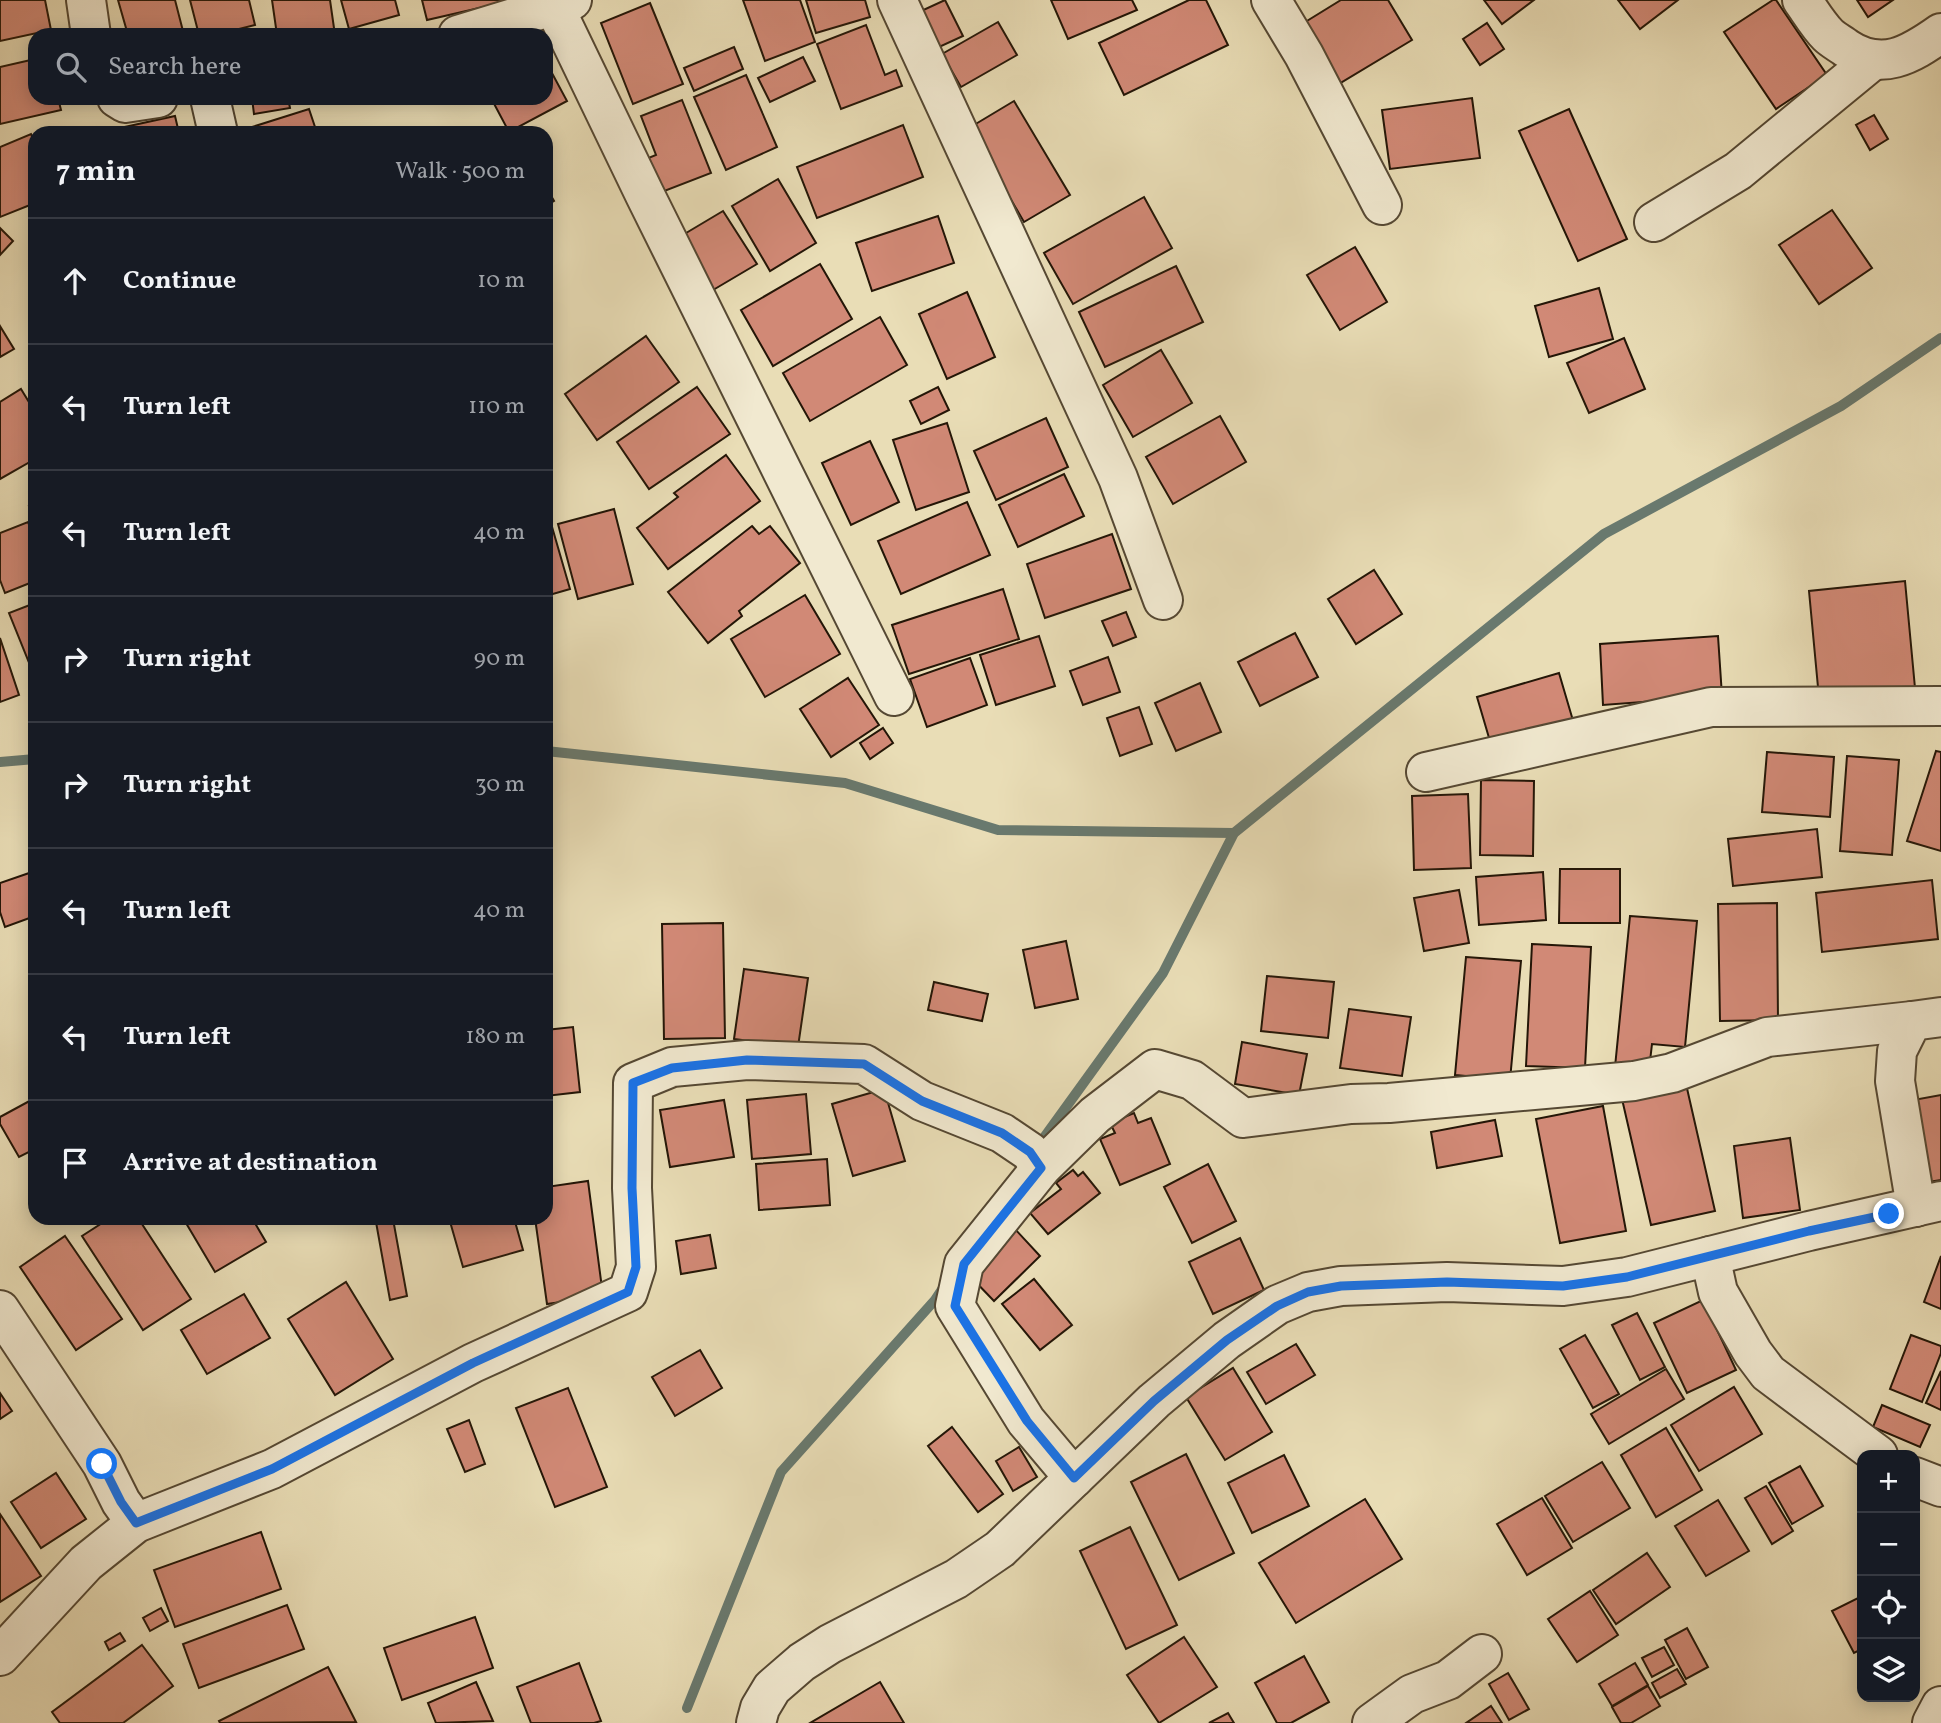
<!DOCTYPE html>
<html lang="en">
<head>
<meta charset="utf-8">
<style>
	body { margin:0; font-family:Vollkorn,serif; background:#20242c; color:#f1f3f6 }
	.controls { position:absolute; right:21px; bottom:21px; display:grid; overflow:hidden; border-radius:14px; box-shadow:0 4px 18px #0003 }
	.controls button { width:63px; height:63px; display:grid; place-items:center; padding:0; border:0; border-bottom:2px solid #363941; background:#171b24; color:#f1f3f6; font:35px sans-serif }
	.stop { position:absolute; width:21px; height:21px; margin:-16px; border:5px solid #1a73e8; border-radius:50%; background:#fff }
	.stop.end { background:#1a73e8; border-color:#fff; box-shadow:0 2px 7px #0008 }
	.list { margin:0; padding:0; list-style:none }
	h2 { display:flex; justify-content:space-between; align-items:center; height:91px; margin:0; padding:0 28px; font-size:30px }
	h2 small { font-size:23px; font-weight:400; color:#9ea1a6 }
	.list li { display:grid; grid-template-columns:46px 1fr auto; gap:21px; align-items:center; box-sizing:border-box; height:126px; padding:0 28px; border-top:2px solid #363941 }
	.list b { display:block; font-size:26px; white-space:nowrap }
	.list em { font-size:23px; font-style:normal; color:#9ea1a6 }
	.icon { flex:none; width:38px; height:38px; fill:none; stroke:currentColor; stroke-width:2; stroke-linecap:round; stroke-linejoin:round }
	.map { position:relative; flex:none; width:1941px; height:1723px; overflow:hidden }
	.search { position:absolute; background:#171b24; box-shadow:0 4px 18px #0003; left:28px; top:28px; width:525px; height:77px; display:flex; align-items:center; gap:18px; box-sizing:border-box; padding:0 24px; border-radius:21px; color:#9ea1a6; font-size:26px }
	.panel { position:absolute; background:#171b24; box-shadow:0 4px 18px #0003; left:28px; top:126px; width:525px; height:1099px; border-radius:21px }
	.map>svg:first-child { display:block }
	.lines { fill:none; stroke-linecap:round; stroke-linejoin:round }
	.stream { stroke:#69796e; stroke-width:10 }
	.building { fill:#d18976; stroke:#241607; stroke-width:2 }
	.minor-casing { stroke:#554833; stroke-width:42 }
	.minor { stroke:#f1e9d0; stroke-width:38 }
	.route { stroke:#1a73e8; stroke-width:9 }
</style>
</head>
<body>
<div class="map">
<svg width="1941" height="1723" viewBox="0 0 1941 1723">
	<rect width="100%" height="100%" fill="#e9ddb6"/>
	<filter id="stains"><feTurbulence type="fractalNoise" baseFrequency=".00286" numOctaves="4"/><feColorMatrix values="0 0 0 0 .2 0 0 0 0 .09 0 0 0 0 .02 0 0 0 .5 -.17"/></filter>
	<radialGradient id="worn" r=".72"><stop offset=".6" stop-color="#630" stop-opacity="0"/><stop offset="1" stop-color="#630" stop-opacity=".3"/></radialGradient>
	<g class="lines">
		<g class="stream">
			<polyline points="546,751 845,783 998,830 1234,833"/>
			<polyline points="0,762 35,759"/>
			<polyline points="1043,1139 1163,973 1234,833 1604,534 1841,406 1941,338"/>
			<polyline points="687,1708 781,1472 935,1300 943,1288"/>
		</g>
	</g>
	<g class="building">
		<polygon points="0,0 45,0 51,30 0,41"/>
		<polygon points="118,0 175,0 184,35 128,35"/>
		<polygon points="190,0 249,0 255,25 215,35 199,35"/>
		<polygon points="272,0 330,0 335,35 277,35"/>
		<polygon points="341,0 395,0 399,15 349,29"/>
		<polygon points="422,0 514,0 427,20"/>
		<polygon points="743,0 800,0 815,42 765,61"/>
		<polygon points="806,0 865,0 870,17 816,33"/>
		<polygon points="945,0 963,36 937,48 919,12"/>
		<polygon points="1051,0 1132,0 1137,10 1068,39"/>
		<polygon points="1189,0 1206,0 1228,45 1124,95 1099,43"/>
		<polygon points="1341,0 1388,0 1412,40 1337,85 1302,24"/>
		<polygon points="1484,0 1534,0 1502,24"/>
		<polygon points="1618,0 1678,0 1640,29"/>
		<polygon points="1773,0 1776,0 1827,75 1776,109 1724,32"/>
		<polygon points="1857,0 1893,0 1868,17"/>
		<polygon points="650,3 683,84 633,104 601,23"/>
		<polygon points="998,22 1017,55 961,87 942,54"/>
		<polygon points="1487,23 1504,49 1480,65 1463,39"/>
		<polygon points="539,25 545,35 522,35"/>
		<polygon points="866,25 885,75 896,70 902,86 841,109 817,44"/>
		<polygon points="734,47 743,69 694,91 684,68"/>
		<polygon points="803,57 815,81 770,102 758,78"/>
		<polygon points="35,59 35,98 58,98 61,110 0,124 0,67"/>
		<polygon points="546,62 567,101 509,132 491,98 546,98"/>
		<polygon points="746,75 777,147 726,170 694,97"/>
		<polygon points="252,98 288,98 290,108 254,114"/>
		<polygon points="1472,98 1480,158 1390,169 1382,110"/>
		<polygon points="682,100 711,173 654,195 641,161 656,155 641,116"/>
		<polygon points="1014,101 1070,195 1024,222 969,128"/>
		<polygon points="309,109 317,133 251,133 249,128"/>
		<polygon points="1569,109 1627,239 1578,261 1519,131"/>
		<polygon points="1874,115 1888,139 1870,150 1856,125"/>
		<polygon points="175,116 179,133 122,133 120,128"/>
		<polygon points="903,125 923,177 817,218 797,167"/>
		<polygon points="31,134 35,145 35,203 0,217 0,147"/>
		<polygon points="778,179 816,243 770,271 732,206"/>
		<polygon points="546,187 554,201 546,206"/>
		<polygon points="1144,197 1172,248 1073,304 1044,253"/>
		<polygon points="1832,210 1872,268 1819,304 1779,245"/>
		<polygon points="723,211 757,264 708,293 676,239"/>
		<polygon points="938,216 954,263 872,291 856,243"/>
		<polygon points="0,228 13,241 0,255"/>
		<polygon points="1355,247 1387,302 1340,330 1307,275"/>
		<polygon points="820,264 852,319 773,366 741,310"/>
		<polygon points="1176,266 1203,322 1105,367 1079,312"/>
		<polygon points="1599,288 1613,339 1549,357 1535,306"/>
		<polygon points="967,292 995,357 947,379 919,314"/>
		<polygon points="880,317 907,365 810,421 783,373"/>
		<polygon points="0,326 14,349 0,357"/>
		<polygon points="646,336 679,382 597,440 565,394"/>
		<polygon points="1624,338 1645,389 1589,413 1567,363"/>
		<polygon points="1161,350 1192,403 1133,437 1103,385"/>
		<polygon points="697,387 730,434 649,489 617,442"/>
		<polygon points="938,387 949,410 921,424 910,401"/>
		<polygon points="21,389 35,412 35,459 0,479 0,402"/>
		<polygon points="1220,416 1246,462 1173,504 1146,457"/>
		<polygon points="1046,418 1068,467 996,500 974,451"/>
		<polygon points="947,423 969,492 916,510 893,440"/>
		<polygon points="870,441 899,502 851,525 822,463"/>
		<polygon points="726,455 760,501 668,569 637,528 678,497 674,493"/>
		<polygon points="1064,474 1084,516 1018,547 999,505"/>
		<polygon points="967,502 990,555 901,594 878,541"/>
		<polygon points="35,504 35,520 29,506"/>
		<polygon points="614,509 633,584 578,599 558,524"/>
		<polygon points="546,513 548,513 570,589 546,596"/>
		<polygon points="28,522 35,541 35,581 5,593 0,580 0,533"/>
		<polygon points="752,526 759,534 770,526 800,563 739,611 742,616 708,643 668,592"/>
		<polygon points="1112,534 1131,589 1045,618 1027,564"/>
		<polygon points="1374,570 1402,614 1356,644 1328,599"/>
		<polygon points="1905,581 1915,688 1819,698 1809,591"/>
		<polygon points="1003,589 1019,639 909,674 892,625"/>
		<polygon points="805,595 840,654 765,697 731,639"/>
		<polygon points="35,603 35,669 32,670 9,613"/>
		<polygon points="1126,612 1136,637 1113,646 1102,621"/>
		<polygon points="1295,633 1318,677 1260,706 1238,662"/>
		<polygon points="1039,636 1055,686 996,705 980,655"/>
		<polygon points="1718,636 1722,696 1603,705 1600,644"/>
		<polygon points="0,638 19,695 0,702"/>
		<polygon points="1108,657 1120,692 1083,705 1070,671"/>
		<polygon points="970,658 987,705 927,727 910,679"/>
		<polygon points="1559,673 1574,724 1492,748 1477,697"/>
		<polygon points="848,678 879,725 831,757 800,709"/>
		<polygon points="1200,683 1221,732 1176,751 1155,703"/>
		<polygon points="1139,707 1152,744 1120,756 1107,718"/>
		<polygon points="883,728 893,743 870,759 860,743"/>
		<polygon points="1936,751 1941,752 1941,851 1907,841"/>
		<polygon points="1767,752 1834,757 1830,817 1762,812"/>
		<polygon points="1847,756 1899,760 1892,855 1840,851"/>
		<polygon points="1481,780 1534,781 1533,856 1480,855"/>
		<polygon points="1468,794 1471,868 1414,870 1412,796"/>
		<polygon points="1817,829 1822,877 1733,886 1728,839"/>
		<polygon points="1560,869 1620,869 1620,923 1559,923"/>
		<polygon points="35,871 35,916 5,927 0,912 0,883"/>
		<polygon points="1543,872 1546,920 1479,925 1476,877"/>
		<polygon points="1932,880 1938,939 1822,952 1816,893"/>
		<polygon points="1459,890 1469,943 1424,951 1414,898"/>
		<polygon points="1777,903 1778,1020 1720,1021 1718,904"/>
		<polygon points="1630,916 1697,921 1685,1047 1652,1044 1649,1070 1615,1067"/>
		<polygon points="723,923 725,1038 664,1039 662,924"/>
		<polygon points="1066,941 1078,999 1035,1008 1023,950"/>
		<polygon points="1532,944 1591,947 1585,1068 1526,1066"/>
		<polygon points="1466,957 1521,961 1510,1080 1455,1075"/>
		<polygon points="744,969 808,978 798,1047 734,1039"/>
		<polygon points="1267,976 1334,982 1328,1038 1261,1031"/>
		<polygon points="934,982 988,994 982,1021 928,1010"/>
		<polygon points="1349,1009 1411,1017 1402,1076 1340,1068"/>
		<polygon points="573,1027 580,1092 546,1096 546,1030"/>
		<polygon points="1242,1042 1307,1054 1299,1095 1235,1084"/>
		<polygon points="1686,1084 1715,1211 1651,1225 1622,1099"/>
		<polygon points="884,1089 905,1161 853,1176 832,1104"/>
		<polygon points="806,1094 811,1154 752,1159 747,1100"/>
		<polygon points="1941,1095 1941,1180 1922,1183 1908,1101"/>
		<polygon points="35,1098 35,1149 19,1157 0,1124 0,1117"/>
		<polygon points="724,1100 734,1157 670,1167 660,1110"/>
		<polygon points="1603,1106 1626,1231 1560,1243 1536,1119"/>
		<polygon points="1134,1113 1138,1123 1151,1118 1170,1164 1120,1185 1100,1139 1115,1133 1110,1123"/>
		<polygon points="1495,1120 1502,1156 1437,1168 1431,1132"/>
		<polygon points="1790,1138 1800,1210 1743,1218 1734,1146"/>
		<polygon points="827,1159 830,1205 759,1210 756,1164"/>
		<polygon points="1208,1164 1236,1221 1192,1243 1164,1187"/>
		<polygon points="1073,1170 1078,1176 1083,1172 1100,1193 1048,1234 1030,1213 1061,1189 1056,1183"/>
		<polygon points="588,1181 603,1296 547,1304 535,1218 546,1218 546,1187"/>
		<polygon points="110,1218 138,1218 191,1299 143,1330 82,1236"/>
		<polygon points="183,1218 252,1218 266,1242 215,1272"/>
		<polygon points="449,1218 514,1218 523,1250 463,1267"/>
		<polygon points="393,1219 407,1296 390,1300 376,1222"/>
		<polygon points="1014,1228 1040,1256 994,1301 967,1273"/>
		<polygon points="710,1235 716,1268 681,1274 676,1241"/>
		<polygon points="65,1236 122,1319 76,1350 20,1267"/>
		<polygon points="1240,1238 1264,1290 1213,1314 1189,1262"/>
		<polygon points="1941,1256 1941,1309 1924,1302"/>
		<polygon points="1034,1279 1072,1325 1040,1350 1002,1304"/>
		<polygon points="346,1282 393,1359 335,1395 288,1319"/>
		<polygon points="244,1294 270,1338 207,1374 181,1330"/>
		<polygon points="1703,1300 1736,1370 1687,1393 1654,1323"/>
		<polygon points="1637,1313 1665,1367 1640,1380 1612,1325"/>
		<polygon points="1585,1335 1619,1394 1593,1408 1560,1349"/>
		<polygon points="1911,1335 1941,1346 1941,1353 1922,1402 1890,1389"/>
		<polygon points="1296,1344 1315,1375 1266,1404 1247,1372"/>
		<polygon points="700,1350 722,1388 675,1416 652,1377"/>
		<polygon points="1233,1368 1272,1432 1225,1460 1186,1397"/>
		<polygon points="1666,1369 1684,1399 1609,1444 1591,1414"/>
		<polygon points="1941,1371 1941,1410 1926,1403"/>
		<polygon points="1734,1387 1762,1434 1699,1471 1671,1425"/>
		<polygon points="568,1388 607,1487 555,1507 516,1408"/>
		<polygon points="0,1393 12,1411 0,1419"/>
		<polygon points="1882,1405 1930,1425 1920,1447 1873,1427"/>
		<polygon points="469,1420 485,1464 465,1472 447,1429"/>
		<polygon points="952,1427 1003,1494 978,1512 928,1446"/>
		<polygon points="1666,1428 1702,1490 1656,1517 1621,1455"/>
		<polygon points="1019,1447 1037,1477 1013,1491 996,1461"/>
		<polygon points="1186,1454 1234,1553 1179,1580 1131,1482"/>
		<polygon points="1284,1455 1309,1506 1252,1533 1228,1483"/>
		<polygon points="1602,1462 1630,1508 1573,1542 1545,1496"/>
		<polygon points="1800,1466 1823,1506 1792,1524 1769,1483"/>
		<polygon points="56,1473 86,1519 41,1548 11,1502"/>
		<polygon points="1766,1486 1793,1531 1772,1544 1745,1498"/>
		<polygon points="1542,1498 1572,1548 1527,1575 1497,1524"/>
		<polygon points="1365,1499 1402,1559 1296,1623 1259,1563"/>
		<polygon points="1718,1500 1749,1551 1706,1576 1675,1526"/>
		<polygon points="0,1514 41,1576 0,1602"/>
		<polygon points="1130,1527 1177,1625 1126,1649 1080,1551"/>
		<polygon points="261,1532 281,1589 175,1627 154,1570"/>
		<polygon points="1647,1553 1670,1587 1616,1624 1593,1590"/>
		<polygon points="1590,1591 1618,1635 1577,1662 1548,1619"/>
		<polygon points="1862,1596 1862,1649 1854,1653 1832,1611"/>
		<polygon points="287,1605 304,1649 199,1688 183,1644"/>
		<polygon points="161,1608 168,1621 150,1631 143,1618"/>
		<polygon points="475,1617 493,1668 402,1700 384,1648"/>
		<polygon points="1687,1628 1708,1667 1686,1679 1665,1640"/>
		<polygon points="120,1633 125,1641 109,1650 105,1642"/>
		<polygon points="1184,1637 1217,1687 1159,1723 1127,1675"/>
		<polygon points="142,1645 173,1686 123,1723 60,1723 52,1712"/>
		<polygon points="1664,1647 1674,1665 1652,1677 1642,1658"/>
		<polygon points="1304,1656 1329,1702 1291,1723 1277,1723 1255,1683"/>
		<polygon points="579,1663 601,1721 594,1723 531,1723 517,1687"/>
		<polygon points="1635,1663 1648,1685 1612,1706 1599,1684"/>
		<polygon points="328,1667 356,1722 220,1723 219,1721"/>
		<polygon points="1677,1669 1686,1684 1660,1698 1652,1683"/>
		<polygon points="1508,1673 1529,1709 1509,1720 1489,1684"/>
		<polygon points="476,1682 493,1721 436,1723 428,1703"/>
		<polygon points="880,1682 904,1723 810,1723"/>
		<polygon points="1648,1686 1660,1706 1631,1723 1621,1723 1612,1707"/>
		<polygon points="1491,1706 1502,1723 1466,1723"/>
		<polygon points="1228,1713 1234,1723 1209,1723"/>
	</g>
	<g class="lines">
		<defs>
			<g id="minor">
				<polyline points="86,0 91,35"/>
				<polyline points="551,0 645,195 894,696"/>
				<polyline points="897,0 1118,478 1163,600"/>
				<polyline points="1271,0 1304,55 1382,205"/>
				<path d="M1802,0C1810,11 1818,25 1828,35C1833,40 1841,44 1846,48C1882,72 1910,55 1941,33"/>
				<polyline points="458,35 572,0"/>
				<polyline points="117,98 125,103 158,98"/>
				<polyline points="210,98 218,133"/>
				<polyline points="1654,222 1738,171 1873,60"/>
				<polyline points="1426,772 1711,707 1941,706"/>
				<polyline points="1916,1207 1895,1081 1897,1051 1912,1021 1941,1017"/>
				<polyline points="1710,1256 1718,1292 1753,1353 1768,1373 1878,1455"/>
				<polyline points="0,1310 102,1464 121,1502 136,1523"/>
				<polyline points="1915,1477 1941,1487"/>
				<polyline points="1074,1478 1026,1421 955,1306 964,1264 1041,1168 1095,1115 1155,1069 1192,1080 1243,1118 1351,1104 1389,1103 1634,1081 1672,1073 1767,1037 1912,1021"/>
				<polyline points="0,1656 86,1563 136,1523 272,1469 473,1363 628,1292 636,1267 632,1188 633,1083 672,1067 747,1060 864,1064 922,1101 1002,1133 1030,1152 1041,1168"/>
				<polyline points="756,1723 760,1708 772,1688 802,1662 830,1644 956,1579 1000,1549 1154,1401 1227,1340 1277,1305 1308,1292 1341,1286 1447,1282 1563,1286 1627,1277 1809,1231 1941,1201"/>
				<polyline points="1372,1723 1412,1694 1448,1680 1482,1654"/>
				<polyline points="1932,1723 1941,1706"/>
			</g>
		</defs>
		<use href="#minor" class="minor-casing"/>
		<use href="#minor" class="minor"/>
	</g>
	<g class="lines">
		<polyline class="route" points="102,1464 121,1502 136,1523 272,1469 473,1363 628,1292 636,1267 632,1188 633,1083 672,1068 747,1060 864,1064 922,1101 1002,1133 1030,1152 1041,1168 964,1264 955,1306 1027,1421 1074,1478 1154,1401 1227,1340 1277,1306 1308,1292 1341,1286 1447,1282 1563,1286 1627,1277 1809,1231 1889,1214"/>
	</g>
	<rect width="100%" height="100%" filter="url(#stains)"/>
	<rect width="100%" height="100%" fill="url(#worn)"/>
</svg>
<div class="controls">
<button>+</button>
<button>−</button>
<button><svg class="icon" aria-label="locate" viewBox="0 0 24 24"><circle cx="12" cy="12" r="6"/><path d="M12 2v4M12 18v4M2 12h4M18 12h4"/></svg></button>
<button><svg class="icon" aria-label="layers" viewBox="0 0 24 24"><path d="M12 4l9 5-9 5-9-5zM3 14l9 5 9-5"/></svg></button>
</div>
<div class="stop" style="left:102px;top:1464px"></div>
<div class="stop end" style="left:1889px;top:1214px"></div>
<div class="search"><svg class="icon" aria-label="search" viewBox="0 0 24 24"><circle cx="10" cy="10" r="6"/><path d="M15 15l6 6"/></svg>Search here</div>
<section class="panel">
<h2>7 min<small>Walk · 500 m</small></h2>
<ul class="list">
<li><svg class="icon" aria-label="ahead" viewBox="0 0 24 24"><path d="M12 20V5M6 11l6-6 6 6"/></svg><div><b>Continue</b></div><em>10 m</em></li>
<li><svg class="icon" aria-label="left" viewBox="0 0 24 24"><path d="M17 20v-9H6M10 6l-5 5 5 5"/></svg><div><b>Turn left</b></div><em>110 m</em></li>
<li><svg class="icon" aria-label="left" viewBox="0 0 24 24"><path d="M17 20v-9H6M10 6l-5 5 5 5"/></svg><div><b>Turn left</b></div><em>40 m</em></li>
<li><svg class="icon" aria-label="right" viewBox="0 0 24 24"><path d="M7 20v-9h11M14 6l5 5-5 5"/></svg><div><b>Turn right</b></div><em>90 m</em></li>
<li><svg class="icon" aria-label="right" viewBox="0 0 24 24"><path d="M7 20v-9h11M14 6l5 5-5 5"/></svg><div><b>Turn right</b></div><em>30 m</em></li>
<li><svg class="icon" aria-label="left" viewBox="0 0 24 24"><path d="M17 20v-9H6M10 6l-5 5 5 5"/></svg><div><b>Turn left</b></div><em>40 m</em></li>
<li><svg class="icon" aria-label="left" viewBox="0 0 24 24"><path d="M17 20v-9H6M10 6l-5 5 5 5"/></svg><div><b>Turn left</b></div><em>180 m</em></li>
<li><svg class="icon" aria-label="arrive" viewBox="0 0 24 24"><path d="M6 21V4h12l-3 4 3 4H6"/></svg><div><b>Arrive at destination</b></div></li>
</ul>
</section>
</div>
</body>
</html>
